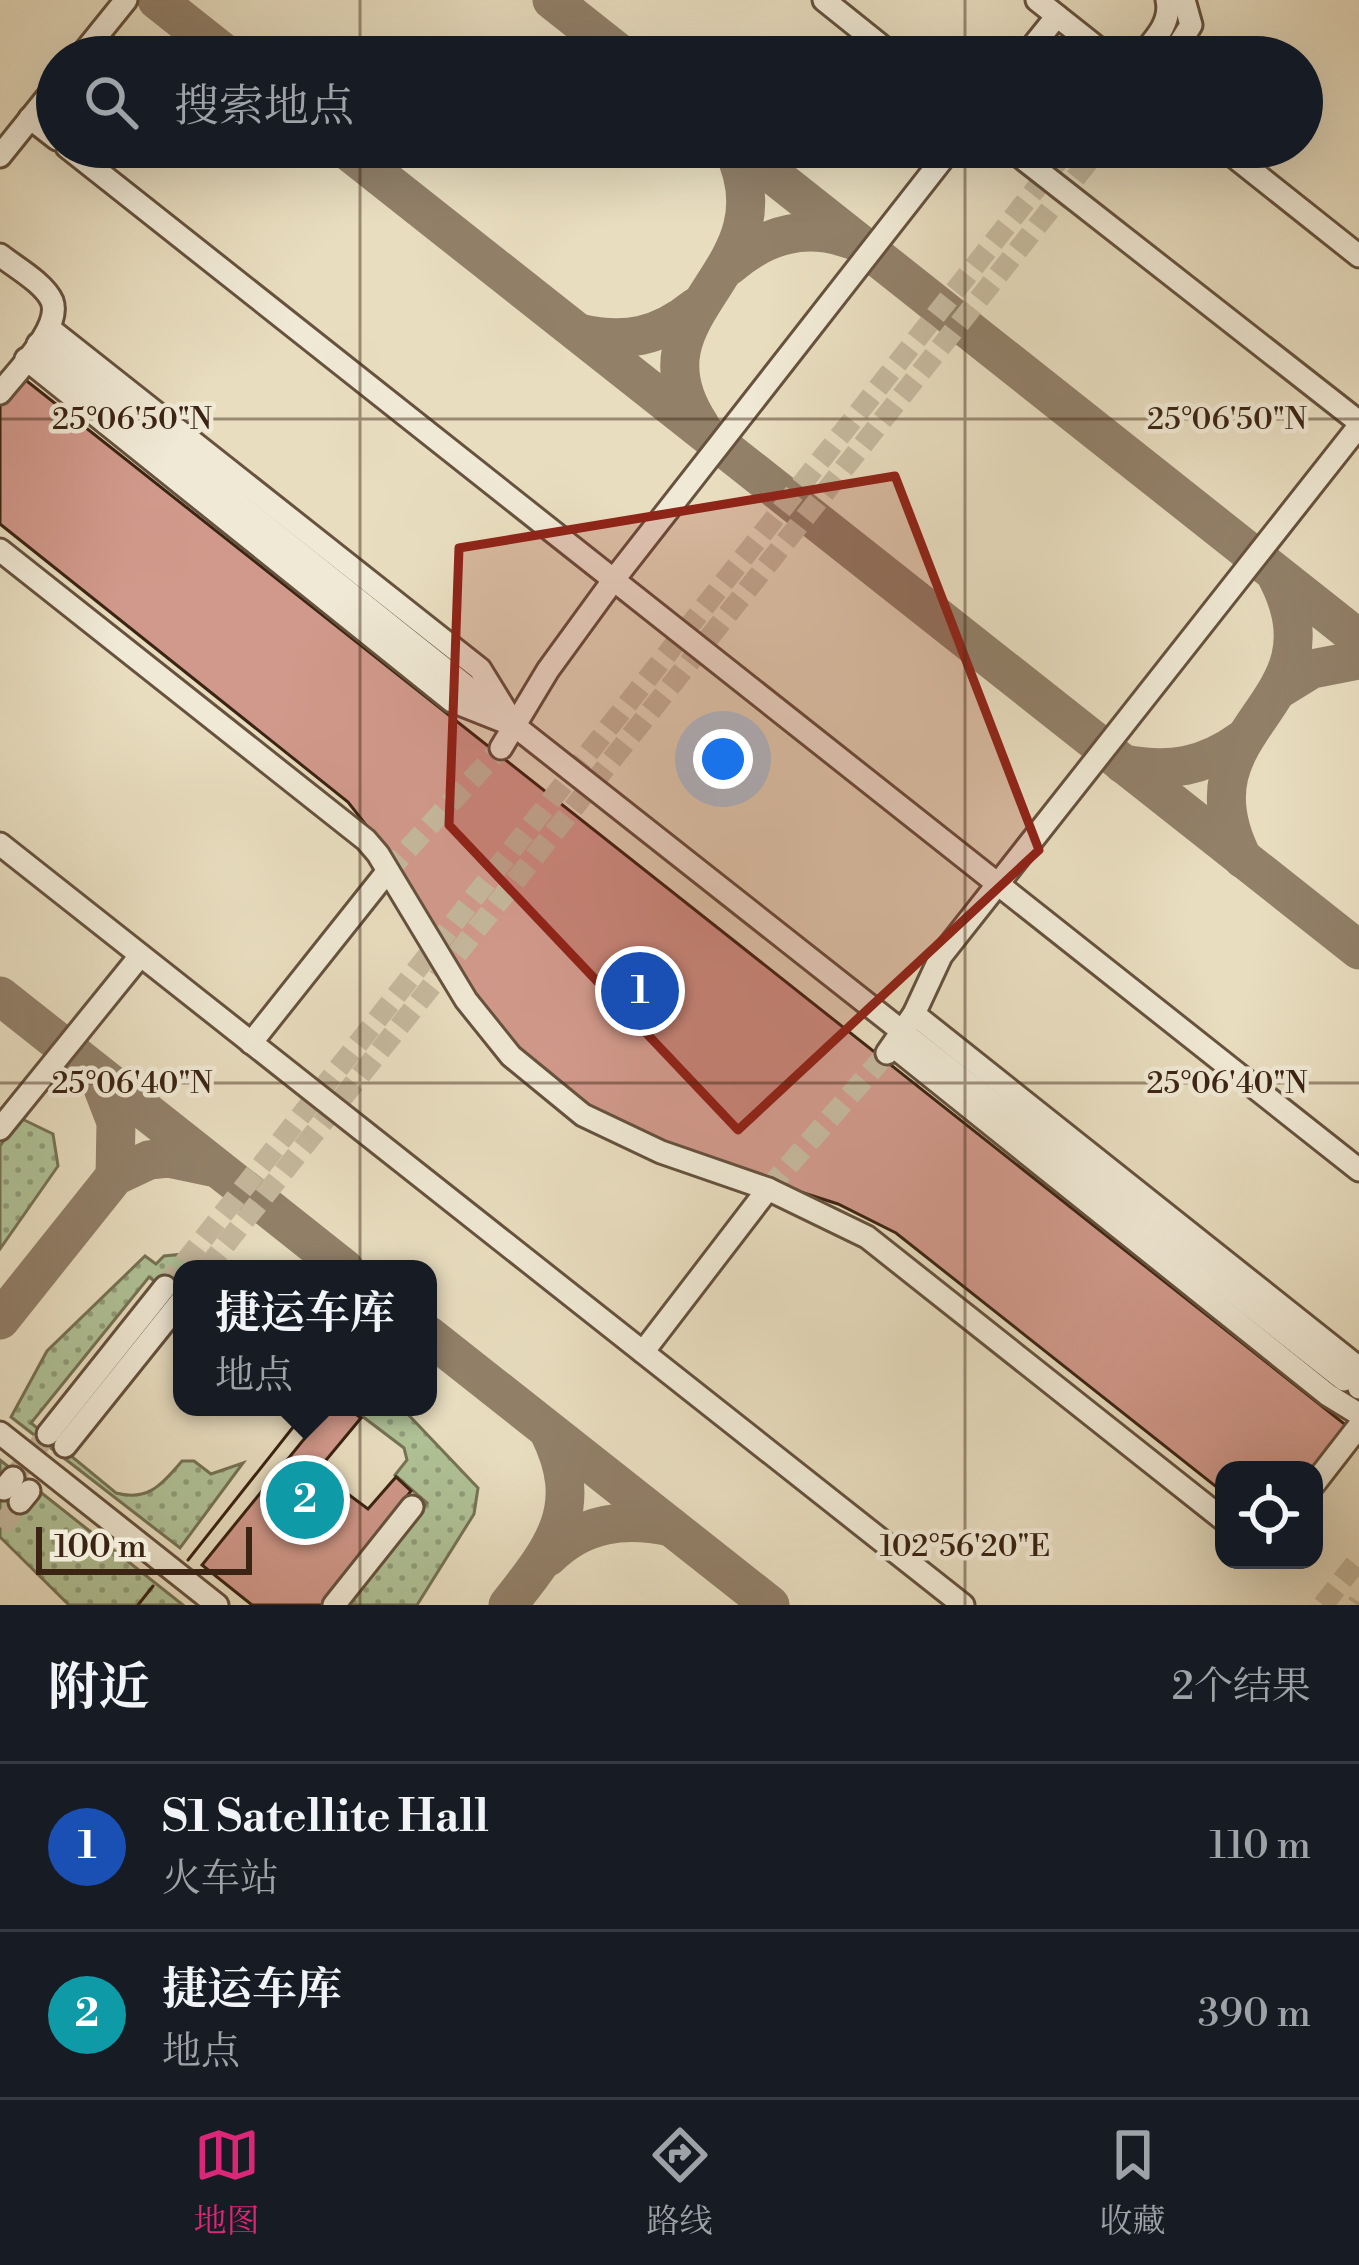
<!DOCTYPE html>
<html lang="zh">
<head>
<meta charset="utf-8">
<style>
	body { margin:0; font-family:"Libre Bodoni","Noto Serif SC",serif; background:#20242c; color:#f1f3f6 }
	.controls { position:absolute; right:36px; bottom:36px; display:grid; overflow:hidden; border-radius:24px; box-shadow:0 12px 48px #0002 }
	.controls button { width:108px; height:108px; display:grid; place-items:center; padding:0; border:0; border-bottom:3px solid #363941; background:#171b24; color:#f1f3f6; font:60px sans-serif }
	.scale { position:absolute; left:36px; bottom:30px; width:216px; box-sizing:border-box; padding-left:12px; border:6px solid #3b2413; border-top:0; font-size:33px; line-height:42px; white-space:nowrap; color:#3b2413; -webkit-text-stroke:9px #f0e9d5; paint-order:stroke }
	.you { position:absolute; left:723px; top:759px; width:42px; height:42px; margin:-30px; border:9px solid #fff; border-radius:50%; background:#1a73e8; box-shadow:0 0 0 18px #1a73e833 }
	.badge { display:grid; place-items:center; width:78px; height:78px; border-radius:50%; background:#db2777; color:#fff; font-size:39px; font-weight:700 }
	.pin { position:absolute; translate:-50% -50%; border:6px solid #fff; box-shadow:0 3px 12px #0006 }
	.popup { position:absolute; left:173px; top:1260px; width:264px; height:156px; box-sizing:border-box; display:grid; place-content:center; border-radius:24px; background:#171b24; filter:drop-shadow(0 3px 9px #0005); font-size:39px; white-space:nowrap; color:#9ea1a6 }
	.popup b { font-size:45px; color:#f1f3f6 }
	.popup::after { content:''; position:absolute; left:50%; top:100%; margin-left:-24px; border:24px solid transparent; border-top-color:#171b24 }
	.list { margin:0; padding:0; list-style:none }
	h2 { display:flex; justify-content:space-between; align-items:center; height:156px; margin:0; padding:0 48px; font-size:51px }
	h2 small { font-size:39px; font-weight:400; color:#9ea1a6 }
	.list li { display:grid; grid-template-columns:78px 1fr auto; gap:36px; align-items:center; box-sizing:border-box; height:168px; padding:0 48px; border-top:3px solid #363941 }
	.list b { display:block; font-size:45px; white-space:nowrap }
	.list p { margin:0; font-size:39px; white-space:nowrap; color:#9ea1a6 }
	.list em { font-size:39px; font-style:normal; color:#9ea1a6 }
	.icon { flex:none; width:66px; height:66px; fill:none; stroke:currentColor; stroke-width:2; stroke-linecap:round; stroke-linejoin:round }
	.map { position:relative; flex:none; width:1359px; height:1605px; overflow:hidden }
	.search { position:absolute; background:#171b24; box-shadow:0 12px 48px #0002; left:36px; right:36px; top:36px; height:132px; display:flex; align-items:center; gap:30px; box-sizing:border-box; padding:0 42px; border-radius:66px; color:#9ea1a6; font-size:45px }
	.sheet { height:492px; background:#171b24 }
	nav { display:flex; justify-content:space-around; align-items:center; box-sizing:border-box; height:168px; border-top:3px solid #363941; background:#171b24; font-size:33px; color:#9ea1a6 }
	nav a { display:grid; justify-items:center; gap:6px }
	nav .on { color:#db2777 }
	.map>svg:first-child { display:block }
	.grass { fill:url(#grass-dots); stroke:#767355; stroke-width:3 }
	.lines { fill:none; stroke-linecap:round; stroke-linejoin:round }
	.taxiway { stroke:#928069; stroke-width:39 }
	.building { fill:#d1998b; stroke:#3b2413; stroke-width:3 }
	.minor-tunnel { stroke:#c5b89d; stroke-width:21; stroke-dasharray:21 10; stroke-linecap:butt }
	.minor-casing { stroke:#66523e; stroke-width:27 }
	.minor { stroke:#f0e9d5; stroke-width:21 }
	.tram { stroke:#3b2413; stroke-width:3 }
	.marked { fill:#8f2418; fill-opacity:0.2; stroke:#8f2418; stroke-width:9; stroke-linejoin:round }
	.ticks { fill:none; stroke:#3b2413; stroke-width:3; stroke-opacity:0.45 }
	.ticks-label { font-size:30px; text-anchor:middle; fill:#3b2413; stroke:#f0e9d5; stroke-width:9; stroke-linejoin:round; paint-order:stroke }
</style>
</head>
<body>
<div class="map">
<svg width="1359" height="1605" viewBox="0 0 1359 1605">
	<defs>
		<pattern id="grass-dots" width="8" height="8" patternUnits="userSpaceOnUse" patternTransform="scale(3)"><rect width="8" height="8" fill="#b0c297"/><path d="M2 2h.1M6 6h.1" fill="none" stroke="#909d7a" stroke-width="1.8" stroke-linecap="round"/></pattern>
	</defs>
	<rect width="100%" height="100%" fill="#e8ddbf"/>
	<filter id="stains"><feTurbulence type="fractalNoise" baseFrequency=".00167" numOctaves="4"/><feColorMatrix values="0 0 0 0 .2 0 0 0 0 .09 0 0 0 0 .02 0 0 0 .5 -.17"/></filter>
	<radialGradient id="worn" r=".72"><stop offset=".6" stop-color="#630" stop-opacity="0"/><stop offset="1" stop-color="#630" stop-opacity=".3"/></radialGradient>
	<g class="grass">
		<polygon points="20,1118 53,1134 58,1166 0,1249 0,1146"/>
		<path d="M183,1254L213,1269H182V1301L149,1277L31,1423L116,1493C149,1502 163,1483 182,1461H194L211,1474L243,1463L180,1548L11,1417L47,1351L145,1256L156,1264L164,1256Z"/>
		<polygon points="350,1407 401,1407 478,1488 474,1514 417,1605 347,1605 427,1503 395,1475 407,1460 404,1448"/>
		<polygon points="0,1460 183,1605 69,1605 0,1537"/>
	</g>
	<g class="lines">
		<g class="taxiway">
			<polyline points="157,0 229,57"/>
			<polyline points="552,0 624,57"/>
			<polyline points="343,147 1359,950"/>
			<polyline points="738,147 1359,639"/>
			<path d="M729,266C766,234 806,223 852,240"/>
			<path d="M579,333C625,344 659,337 696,307"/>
			<path d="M700,425C623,309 794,274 732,147"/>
			<polyline points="1278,690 1312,669 1359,660"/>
			<path d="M1123,764C1170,773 1204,767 1243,739"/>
			<path d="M1243,859C1174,724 1345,708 1277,577"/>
			<polyline points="0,996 345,1269"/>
			<polyline points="99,1078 116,1122 115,1176"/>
			<polyline points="0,1320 115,1176 149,1160 168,1158 211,1167"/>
			<polyline points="428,1335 770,1605"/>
			<path d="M548,1557C583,1522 625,1517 671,1527"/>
			<path d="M508,1605C554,1547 586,1507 549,1432"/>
		</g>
	</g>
	<g class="building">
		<polygon points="18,374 1347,1426 1314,1470 1224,1470 1224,1493 896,1233 838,1204 663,1148 563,1095 468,996 374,835 348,802 0,524 0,397"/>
		<polygon points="330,1407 346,1407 361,1418 317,1471 368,1509 396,1477 411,1491 323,1605 252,1605 202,1565"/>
	</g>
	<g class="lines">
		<g class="minor-tunnel">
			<polyline points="387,872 501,748"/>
			<polyline points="768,1189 887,1053"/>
			<polyline points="206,1269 1100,147"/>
			<polyline points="165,1287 1069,147"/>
			<polyline points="13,1478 48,1434"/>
			<polyline points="0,1527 20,1502"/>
			<polyline points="1323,1605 1359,1559"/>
			<polyline points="1357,1605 1359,1602"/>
		</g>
		<defs>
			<g id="minor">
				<polyline points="824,0 895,57"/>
				<polyline points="1037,0 1109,57"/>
				<polyline points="80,57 126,0"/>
				<polyline points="1024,57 1057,16"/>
				<path d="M1140,57C1154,40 1172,23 1167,0"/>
				<polyline points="1171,57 1191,25 1184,0"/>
				<polyline points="30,118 57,139"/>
				<polyline points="67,147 1359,1170"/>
				<polyline points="1008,147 1359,422"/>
				<polyline points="1222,147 1359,256"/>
				<polyline points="0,156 57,85"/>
				<path d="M0,255C15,267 44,283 52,301C62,328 16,372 0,393"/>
				<polyline points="50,329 480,669 515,726"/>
				<polyline points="38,344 485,701"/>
				<polyline points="26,359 452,701 515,726 1344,1380"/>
				<polyline points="0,550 366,840 378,854 466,1000 511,1056 583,1115 661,1152 768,1189 867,1237 1224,1520"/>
				<polyline points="501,748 548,670 615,578 952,147"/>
				<polyline points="0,844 963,1605"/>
				<polyline points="914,1014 1354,1364 1359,1388"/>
				<polyline points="251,1043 387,872"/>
				<polyline points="893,1046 1328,1395 1359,1414"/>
				<polyline points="887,1053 914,1014 941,956 1359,426"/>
				<polyline points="0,1129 140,956"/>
				<polyline points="643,1352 768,1189"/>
				<polyline points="0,1433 217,1605"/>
				<polyline points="48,1434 165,1287"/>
				<polyline points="65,1446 182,1300"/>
				<polyline points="1314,1484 1359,1426"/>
				<polyline points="4,1489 13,1478"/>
				<polyline points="20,1502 29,1491"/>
				<polyline points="334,1605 412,1507"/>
			</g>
		</defs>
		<use href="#minor" class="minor-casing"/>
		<use href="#minor" class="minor"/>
		<g class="tram">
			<polyline points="188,1560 309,1407"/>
			<polyline points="138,1605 153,1586"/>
		</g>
	</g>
	<path class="marked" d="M895,476L1039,850L738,1130L449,825L459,548Z"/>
	<path class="ticks" d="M360,0V57M965,0V57M360,147V1605M965,147V1605M0,419H1359M0,1083H1359"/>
	<g class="ticks-label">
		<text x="132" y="429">25°06'50"N</text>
		<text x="1227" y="429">25°06'50"N</text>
		<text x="132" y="1093">25°06'40"N</text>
		<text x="1227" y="1093">25°06'40"N</text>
		<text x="965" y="1556">102°56'20"E</text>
	</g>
	<rect width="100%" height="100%" filter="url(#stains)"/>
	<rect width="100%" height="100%" fill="url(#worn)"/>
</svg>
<div class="controls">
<button><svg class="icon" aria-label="locate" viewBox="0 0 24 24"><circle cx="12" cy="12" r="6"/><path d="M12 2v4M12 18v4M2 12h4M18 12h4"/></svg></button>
</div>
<div class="scale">100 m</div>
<div class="you"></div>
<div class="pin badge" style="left:640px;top:991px;background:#1a4fb4">1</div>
<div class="pin badge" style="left:305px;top:1500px;background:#0f9aa8">2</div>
<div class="popup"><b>捷运车库</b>地点</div>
<div class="search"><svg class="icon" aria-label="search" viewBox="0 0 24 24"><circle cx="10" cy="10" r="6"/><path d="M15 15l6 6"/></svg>搜索地点</div>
</div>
<section class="sheet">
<h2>附近<small>2个结果</small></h2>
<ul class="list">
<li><span class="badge" style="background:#1a4fb4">1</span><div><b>S1 Satellite Hall</b><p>火车站</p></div><em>110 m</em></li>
<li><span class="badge" style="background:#0f9aa8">2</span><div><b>捷运车库</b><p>地点</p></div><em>390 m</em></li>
</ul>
</section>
<nav>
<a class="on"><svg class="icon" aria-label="map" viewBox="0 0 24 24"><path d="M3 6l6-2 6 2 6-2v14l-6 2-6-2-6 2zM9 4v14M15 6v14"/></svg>地图</a>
<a><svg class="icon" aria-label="directions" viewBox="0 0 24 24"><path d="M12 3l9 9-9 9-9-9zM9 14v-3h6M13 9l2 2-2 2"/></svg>路线</a>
<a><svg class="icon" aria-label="saved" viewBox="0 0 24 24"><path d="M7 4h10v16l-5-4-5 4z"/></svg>收藏</a>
</nav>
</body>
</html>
